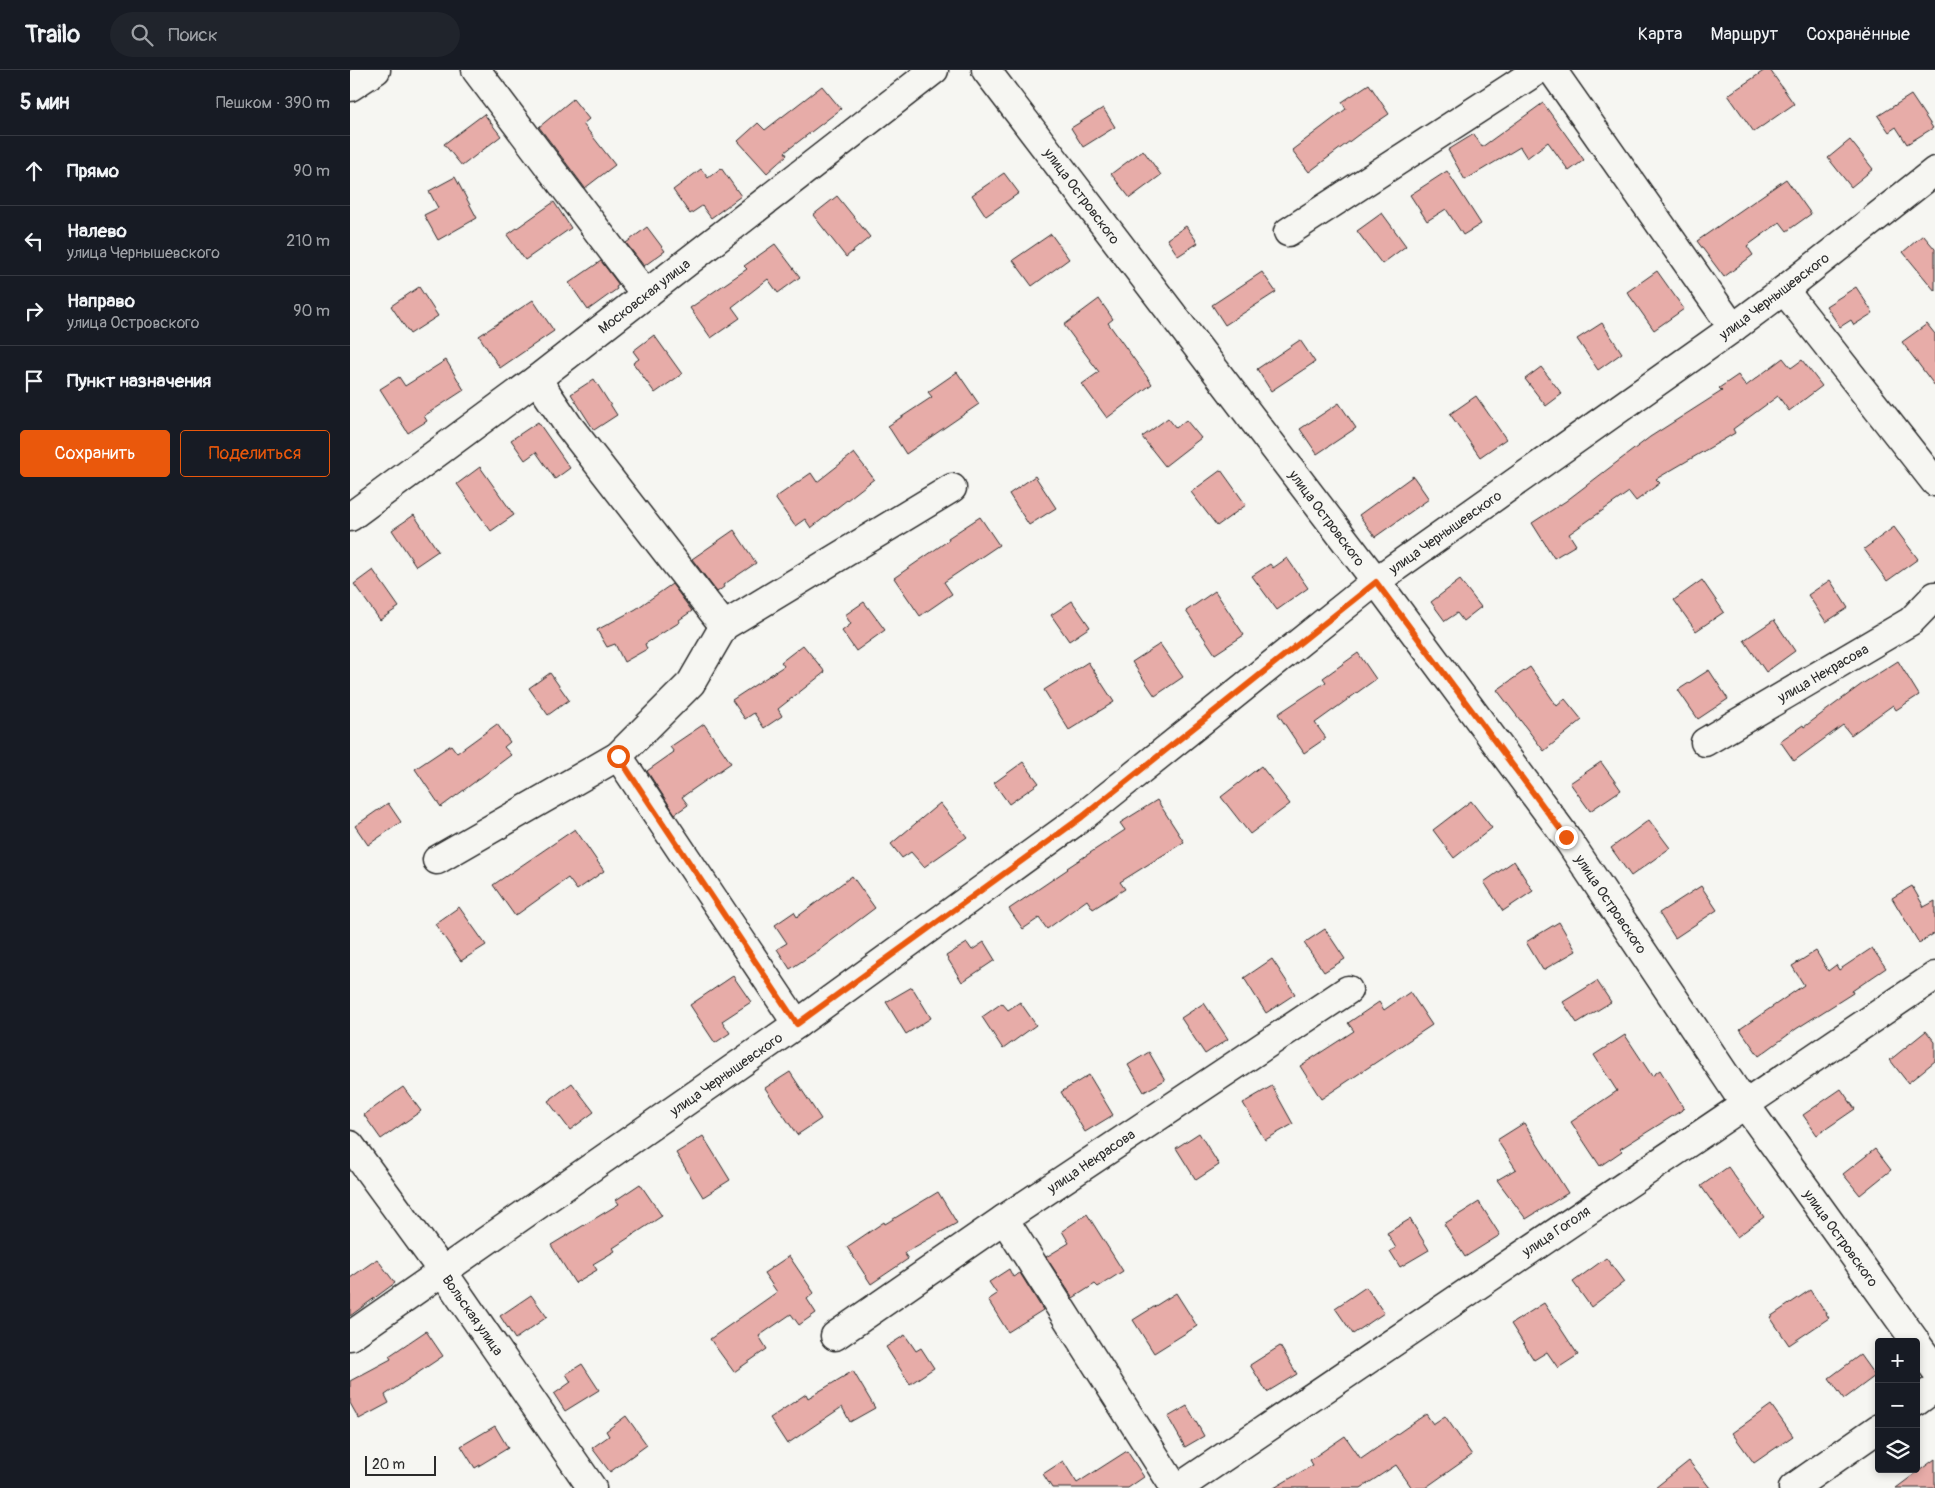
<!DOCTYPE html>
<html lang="ru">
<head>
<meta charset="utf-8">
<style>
	body { margin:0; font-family:Pangolin,sans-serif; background:#20242c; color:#f1f3f6 }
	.controls { position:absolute; right:15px; bottom:15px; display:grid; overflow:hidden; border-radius:5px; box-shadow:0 2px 8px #0003 }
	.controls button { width:45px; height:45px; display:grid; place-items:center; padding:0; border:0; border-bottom:1px solid #363941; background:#171b24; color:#f1f3f6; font:25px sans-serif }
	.scale { position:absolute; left:15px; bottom:12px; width:71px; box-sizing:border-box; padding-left:5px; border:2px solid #2b2b2b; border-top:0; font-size:14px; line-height:18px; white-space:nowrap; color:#2b2b2b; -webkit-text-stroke:4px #f6f6f2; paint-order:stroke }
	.stop { position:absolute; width:15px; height:15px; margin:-11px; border:4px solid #ea580c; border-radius:50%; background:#fff }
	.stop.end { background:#ea580c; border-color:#fff; box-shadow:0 1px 5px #0008 }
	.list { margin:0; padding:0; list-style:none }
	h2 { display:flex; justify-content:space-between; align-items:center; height:65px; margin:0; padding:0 20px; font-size:21px }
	h2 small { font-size:16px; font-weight:400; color:#9ea1a6 }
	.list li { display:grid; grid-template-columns:32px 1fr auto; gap:15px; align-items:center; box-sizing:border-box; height:70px; padding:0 20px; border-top:1px solid #363941 }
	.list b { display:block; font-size:19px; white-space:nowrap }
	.list p { margin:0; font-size:16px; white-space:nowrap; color:#9ea1a6 }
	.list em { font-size:16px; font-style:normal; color:#9ea1a6 }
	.actions { display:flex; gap:10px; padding:15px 20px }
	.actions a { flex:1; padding:11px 0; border:1px solid #ea580c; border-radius:5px; text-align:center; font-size:18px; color:#ea580c }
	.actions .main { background:#ea580c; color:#fff }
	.icon { flex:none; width:28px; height:28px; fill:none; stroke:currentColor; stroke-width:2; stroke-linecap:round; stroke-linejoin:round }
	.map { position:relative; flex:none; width:1585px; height:1418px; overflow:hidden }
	header { display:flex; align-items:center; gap:30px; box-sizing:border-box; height:70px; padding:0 25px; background:#171b24; border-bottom:1px solid #363941 }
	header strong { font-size:24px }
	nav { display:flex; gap:28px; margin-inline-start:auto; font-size:18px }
	.search { width:350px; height:45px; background:#20242c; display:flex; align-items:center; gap:12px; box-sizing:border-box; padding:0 18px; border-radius:28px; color:#9ea1a6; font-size:19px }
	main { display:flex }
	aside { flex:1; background:#171b24 }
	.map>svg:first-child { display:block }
	.building { fill:#e7aca8; stroke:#2b2b2b }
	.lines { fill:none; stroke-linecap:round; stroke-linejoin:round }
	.minor-casing { stroke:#2b2b2b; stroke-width:31 }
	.minor { stroke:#f6f6f2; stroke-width:28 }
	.route { stroke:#ea580c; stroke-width:6 }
	.labels { text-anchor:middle; stroke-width:5; stroke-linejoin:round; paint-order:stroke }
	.street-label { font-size:14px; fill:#2b2b2b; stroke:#f6f6f2 }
</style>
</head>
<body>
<header>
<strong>Trailo</strong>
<div class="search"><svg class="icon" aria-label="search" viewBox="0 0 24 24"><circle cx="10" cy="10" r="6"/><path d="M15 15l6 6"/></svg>Поиск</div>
<nav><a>Карта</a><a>Маршрут</a><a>Сохранённые</a></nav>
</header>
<main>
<aside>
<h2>5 мин<small>Пешком · 390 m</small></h2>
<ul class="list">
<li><svg class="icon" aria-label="ahead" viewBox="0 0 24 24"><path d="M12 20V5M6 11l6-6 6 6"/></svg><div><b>Прямо</b></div><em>90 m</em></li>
<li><svg class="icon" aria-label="left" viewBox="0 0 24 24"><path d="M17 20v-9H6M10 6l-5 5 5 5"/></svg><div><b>Налево</b><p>улица Чернышевского</p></div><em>210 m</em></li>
<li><svg class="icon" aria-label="right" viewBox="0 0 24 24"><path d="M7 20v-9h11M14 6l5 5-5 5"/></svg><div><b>Направо</b><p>улица Островского</p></div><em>90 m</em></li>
<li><svg class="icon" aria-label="arrive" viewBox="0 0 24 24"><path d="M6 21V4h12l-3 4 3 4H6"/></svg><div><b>Пункт назначения</b></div></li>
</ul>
<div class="actions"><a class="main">Сохранить</a><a>Поделиться</a></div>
</aside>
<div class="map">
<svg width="1585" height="1418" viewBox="0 0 1585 1418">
	<rect width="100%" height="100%" fill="#f6f6f2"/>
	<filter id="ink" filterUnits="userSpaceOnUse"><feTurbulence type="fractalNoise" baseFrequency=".02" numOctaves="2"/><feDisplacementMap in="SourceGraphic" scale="10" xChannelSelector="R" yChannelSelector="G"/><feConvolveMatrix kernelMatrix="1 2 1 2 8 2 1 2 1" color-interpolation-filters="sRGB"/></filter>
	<g filter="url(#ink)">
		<g class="building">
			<polygon points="1415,0 1420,0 1444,34 1404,62 1378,25"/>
			<polygon points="1019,14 1039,44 1008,65 959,102 942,80 996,39 992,32"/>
			<polygon points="472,16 491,39 435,82 437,85 417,103 388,71 408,53 415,60"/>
			<polygon points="1561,25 1583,58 1557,74 1546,57 1539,62 1528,46"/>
			<polygon points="223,29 239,49 233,54 265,95 235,118 189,57"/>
			<polygon points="1193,33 1234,90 1219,101 1198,72 1177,88 1170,77 1115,110 1098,80 1124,64 1132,77"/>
			<polygon points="753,38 765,57 733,77 721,58"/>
			<polygon points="134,44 151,66 112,96 94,74"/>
			<polygon points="1500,70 1523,99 1501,117 1478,88"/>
			<polygon points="793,80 811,105 780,128 761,104"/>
			<polygon points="371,98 391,126 361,148 352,136 340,144 323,120 351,99 358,108"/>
			<polygon points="1097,101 1131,154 1113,165 1096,139 1077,151 1060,125"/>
			<polygon points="654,103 669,123 636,146 622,125"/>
			<polygon points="105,107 127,148 88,170 74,145 88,138 79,121"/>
			<polygon points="1436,109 1461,144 1437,161 1430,152 1397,176 1403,185 1374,207 1347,171"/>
			<polygon points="487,126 520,167 496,187 463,145"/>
			<polygon points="204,132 221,158 175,190 157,165"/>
			<polygon points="1032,143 1056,176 1032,194 1007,161"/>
			<polygon points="836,156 848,173 828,186 817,169"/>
			<polygon points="297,157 315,181 294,196 276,173"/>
			<polygon points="701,164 719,189 682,216 663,190"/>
			<polygon points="1573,165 1585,179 1585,221 1553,182"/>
			<polygon points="425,174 450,207 428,223 418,209 382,237 390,248 361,268 340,238 397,199 394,196"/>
			<polygon points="251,191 269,215 266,217 267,219 238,240 219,213"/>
			<polygon points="1307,201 1334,239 1304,260 1277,222"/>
			<polygon points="912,202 926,222 875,255 862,235"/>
			<polygon points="69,217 88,246 60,264 41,236"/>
			<polygon points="1506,217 1523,243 1504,255 1501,250 1490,257 1476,236"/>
			<polygon points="749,229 763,249 758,253 802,314 757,348 732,314 749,302 714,255"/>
			<polygon points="183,230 204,261 150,298 129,266"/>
			<polygon points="1252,253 1272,283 1248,300 1227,269"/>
			<polygon points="1577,254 1585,264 1585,316 1552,272"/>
			<polygon points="304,265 332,304 305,323 283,293 289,289 283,281"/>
			<polygon points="950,270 965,292 921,321 907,299"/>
			<polygon points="1433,288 1441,298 1452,290 1472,316 1439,341 1428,326 1383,359 1385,363 1306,409 1310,413 1286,431 1279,422 1219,464 1226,475 1204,488 1182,453 1216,431 1300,367 1372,321 1369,318 1388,305 1396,316"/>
			<polygon points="96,290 114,320 74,346 77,351 58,363 30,319 49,307 55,316"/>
			<polygon points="1191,297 1212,324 1196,336 1175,309"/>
			<polygon points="607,302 629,334 556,384 538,356 582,327 578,322"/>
			<polygon points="244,309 267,345 244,360 221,324"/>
			<polygon points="1126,326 1156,369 1130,387 1100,344"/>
			<polygon points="989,333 1006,358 967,384 950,359"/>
			<polygon points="818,348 826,358 836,350 851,368 815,396 792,367"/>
			<polygon points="188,352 220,398 205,409 186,382 175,390 161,370"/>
			<polygon points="504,383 524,409 461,458 455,449 445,456 425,428 461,403 467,412"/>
			<polygon points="130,397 164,445 141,461 107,414"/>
			<polygon points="871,400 896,435 867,456 841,422"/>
			<polygon points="685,406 706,438 679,455 659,424"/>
			<polygon points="1063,406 1079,429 1025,467 1009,445"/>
			<polygon points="64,445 88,481 66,496 42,460"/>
			<polygon points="630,447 649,475 594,512 602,524 570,546 544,508 599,470 598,468"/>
			<polygon points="1544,457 1568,489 1537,511 1514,479"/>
			<polygon points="384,460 406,493 373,515 374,517 367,522 342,489"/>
			<polygon points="937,488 958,518 927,540 902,506 920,494 923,498"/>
			<polygon points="23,500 49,537 30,550 4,514"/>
			<polygon points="1110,510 1131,537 1113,551 1107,543 1095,551 1081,532"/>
			<polygon points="1352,510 1374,542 1346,561 1324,530"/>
			<polygon points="1480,510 1498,538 1476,552 1458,525"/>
			<polygon points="322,514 342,541 329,550 330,552 295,574 297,579 274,592 265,574 257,577 247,560 286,539"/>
			<polygon points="865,521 894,565 865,584 836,541"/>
			<polygon points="722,531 740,557 719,571 701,545"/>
			<polygon points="514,532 535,560 506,581 492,561 501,554 495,545"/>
			<polygon points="1424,550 1445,581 1416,602 1394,570"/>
			<polygon points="810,574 833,607 805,626 782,592"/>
			<polygon points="453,575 475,602 428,639 432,646 414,658 404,643 395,649 382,630 434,596 431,592"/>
			<polygon points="1008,583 1026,609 965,653 976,668 954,683 928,644 976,612 973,608"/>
			<polygon points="1548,591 1569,625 1546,640 1543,635 1501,665 1493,655 1444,691 1430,671 1453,655 1454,657 1512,614"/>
			<polygon points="738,592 764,632 719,660 694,620"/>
			<polygon points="1180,597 1207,636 1215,629 1232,650 1194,681 1147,620"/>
			<polygon points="1359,600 1378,629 1348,649 1328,620"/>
			<polygon points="200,603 219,630 198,645 179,618"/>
			<polygon points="147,654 160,672 154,677 161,685 91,737 65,699 101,675 107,683"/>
			<polygon points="354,654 381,693 332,727 338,735 325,744 297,701 324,682 320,677"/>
			<polygon points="673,692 689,713 659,734 644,713"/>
			<polygon points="1251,692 1271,720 1240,741 1220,713"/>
			<polygon points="911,696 940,734 900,764 871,727"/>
			<polygon points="807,730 834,772 770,812 775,819 743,839 737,830 697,859 689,848 673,859 659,839 718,799 717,798 775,760 770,753"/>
			<polygon points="1121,731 1142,758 1104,788 1083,760"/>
			<polygon points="38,733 51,752 18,775 5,756"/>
			<polygon points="590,733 617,767 574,797 561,782 552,788 541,774"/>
			<polygon points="1299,750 1320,778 1281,806 1261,778"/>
			<polygon points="225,759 254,801 227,820 218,808 165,846 143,815"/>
			<polygon points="1164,791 1183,821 1153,841 1134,812"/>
			<polygon points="502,806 525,838 469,880 440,899 427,879 437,873 425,855 444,842 447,847"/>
			<polygon points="1351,816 1367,840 1325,868 1309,843"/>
			<polygon points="1562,816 1574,837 1585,831 1585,863 1569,873 1542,828"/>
			<polygon points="109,837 136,875 111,891 85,854"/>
			<polygon points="1209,852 1226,881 1193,900 1176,872"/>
			<polygon points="975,859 995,889 974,902 954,873"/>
			<polygon points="634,872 645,890 612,912 596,886 617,873 622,880"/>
			<polygon points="1522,878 1536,898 1502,921 1503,923 1446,959 1409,986 1390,959 1454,915 1442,896 1466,881 1478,901 1486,895 1489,900"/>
			<polygon points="922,889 945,924 916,943 894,908"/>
			<polygon points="383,906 401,932 372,951 380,963 365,973 340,935"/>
			<polygon points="1247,911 1261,932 1227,953 1213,932"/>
			<polygon points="562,917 581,948 556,964 536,932"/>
			<polygon points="1060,922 1082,955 971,1029 950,996 1004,961 998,953 1029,932 1034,940"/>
			<polygon points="670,932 686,955 653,979 632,947 652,933 658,940"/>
			<polygon points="854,933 878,969 855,984 831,948"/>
			<polygon points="1576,961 1585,972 1585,991 1558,1013 1540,990"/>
			<polygon points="1275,965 1302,1006 1310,1000 1334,1039 1270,1079 1272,1081 1250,1096 1221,1052 1267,1021 1244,985"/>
			<polygon points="799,982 815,1010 794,1022 778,995"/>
			<polygon points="440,1002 471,1049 447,1065 415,1018"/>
			<polygon points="739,1005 763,1045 735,1062 711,1022"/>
			<polygon points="222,1013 244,1042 220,1060 198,1031"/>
			<polygon points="922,1016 943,1054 915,1070 893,1033"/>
			<polygon points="53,1017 71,1041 31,1069 14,1045"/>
			<polygon points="1491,1019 1505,1039 1467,1065 1453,1045"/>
			<polygon points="1174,1053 1218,1123 1176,1149 1147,1110 1166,1099 1147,1070"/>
			<polygon points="849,1063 869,1095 846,1110 826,1078"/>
			<polygon points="353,1066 380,1110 353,1127 326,1083"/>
			<polygon points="1525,1079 1541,1100 1510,1125 1493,1104"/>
			<polygon points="1378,1097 1414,1147 1387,1167 1351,1116"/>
			<polygon points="290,1114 312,1146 263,1178 265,1181 243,1194 247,1200 225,1213 201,1175 269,1134 266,1130"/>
			<polygon points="588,1122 607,1153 554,1183 558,1189 521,1214 497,1177 534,1152 535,1154"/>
			<polygon points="1129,1132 1150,1165 1115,1187 1094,1154"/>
			<polygon points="737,1144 773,1201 748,1217 745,1214 723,1228 696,1187 719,1173 712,1161"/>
			<polygon points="1060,1149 1079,1180 1050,1197 1040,1181 1046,1178 1037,1163"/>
			<polygon points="439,1186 464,1223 457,1229 466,1243 449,1255 441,1244 409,1266 417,1279 384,1302 360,1269 427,1222 414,1203"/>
			<polygon points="1256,1188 1274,1212 1241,1237 1223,1212"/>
			<polygon points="27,1189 45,1213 0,1246 0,1208"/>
			<polygon points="659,1199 663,1207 670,1203 693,1240 658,1262 638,1230 647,1224 639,1212"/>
			<polygon points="1016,1217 1034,1243 1003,1264 985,1238"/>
			<polygon points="1460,1220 1479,1248 1439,1275 1420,1247"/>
			<polygon points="826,1223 847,1256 804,1283 783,1250"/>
			<polygon points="181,1225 197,1247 165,1269 150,1246"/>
			<polygon points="1194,1233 1228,1285 1208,1298 1197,1282 1184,1290 1161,1254"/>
			<polygon points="76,1261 93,1286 35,1325 39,1333 9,1349 0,1333 0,1311 41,1289 39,1286"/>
			<polygon points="555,1265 566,1281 571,1278 584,1298 560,1314 536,1277"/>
			<polygon points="930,1276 947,1304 917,1322 900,1295"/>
			<polygon points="1510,1285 1525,1306 1494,1329 1479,1308"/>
			<polygon points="232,1294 249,1320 215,1341 204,1324 221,1312 216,1304"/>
			<polygon points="503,1301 525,1338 500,1352 492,1337 437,1374 420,1348 456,1324 458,1328"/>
			<polygon points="1421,1335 1443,1366 1404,1393 1382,1363"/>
			<polygon points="837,1336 854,1366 835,1377 818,1347"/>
			<polygon points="1076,1344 1083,1354 1095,1346 1122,1385 1075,1418 1062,1418 1046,1395 1011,1418 924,1418 963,1395 960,1390 995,1366 1011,1389"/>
			<polygon points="276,1346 297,1375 260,1402 242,1378 259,1366 256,1361"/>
			<polygon points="145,1356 158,1378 125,1398 111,1376"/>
			<polygon points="777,1381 794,1407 778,1418 702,1418 693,1404 713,1391 727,1413"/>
			<polygon points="1585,1389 1585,1418 1546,1418"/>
			<polygon points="1339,1391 1360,1418 1305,1418"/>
		</g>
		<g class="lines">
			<defs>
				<g id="minor">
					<polyline points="126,0 296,225"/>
					<polyline points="636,0 1026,511 1216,767 1394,1033 1566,1272"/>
					<polyline points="1202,0 1383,258"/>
					<polyline points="0,17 26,0"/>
					<polyline points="938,162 1188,0"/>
					<polyline points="1434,220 1585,412"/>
					<polyline points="187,309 218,355 374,556"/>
					<polyline points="0,447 187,309 584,0"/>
					<polyline points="1355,672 1561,551 1585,526"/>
					<polyline points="268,686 447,954"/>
					<polyline points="87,790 268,686 341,613 374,556 602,418"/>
					<polyline points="0,1075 93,1202 242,1418"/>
					<polyline points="654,1149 825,1418"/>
					<polyline points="0,1266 447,954 732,747 1026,511 1383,258 1434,220 1585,101"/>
					<polyline points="485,1266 654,1149 998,920"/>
					<polyline points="1566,1273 1585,1299"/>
					<polyline points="1566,1332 1585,1318"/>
					<polyline points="828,1418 1585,906"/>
					<polyline points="1443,1418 1529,1358"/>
				</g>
			</defs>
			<use href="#minor" class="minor-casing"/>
			<use href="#minor" class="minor"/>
		</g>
	</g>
	<g class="lines" filter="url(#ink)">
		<polyline class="route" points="268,686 447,954 732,747 1026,512 1216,767"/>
	</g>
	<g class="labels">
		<g class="street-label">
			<text transform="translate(732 126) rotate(53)" y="5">улица Островского</text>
			<text transform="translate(294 226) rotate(-38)" y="5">Московская улица</text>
			<text transform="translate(1424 226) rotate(-37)" y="5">улица Чернышевского</text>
			<text transform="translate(977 448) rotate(53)" y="5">улица Островского</text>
			<text transform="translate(1095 462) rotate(-35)" y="5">улица Чернышевского</text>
			<text transform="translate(1473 603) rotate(-30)" y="5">улица Некрасова</text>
			<text transform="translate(1261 834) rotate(56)" y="5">улица Островского</text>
			<text transform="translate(376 1004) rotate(-35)" y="5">улица Чернышевского</text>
			<text transform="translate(741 1091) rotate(-34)" y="5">улица Некрасова</text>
			<text transform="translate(1206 1161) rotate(-34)" y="5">улица Гоголя</text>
			<text transform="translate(1491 1168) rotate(54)" y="5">улица Островского</text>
			<text transform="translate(123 1245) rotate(55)" y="5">Вольская улица</text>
		</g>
	</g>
</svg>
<div class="controls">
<button>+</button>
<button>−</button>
<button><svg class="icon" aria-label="layers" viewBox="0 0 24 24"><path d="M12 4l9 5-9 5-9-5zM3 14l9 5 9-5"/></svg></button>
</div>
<div class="scale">20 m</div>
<div class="stop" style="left:268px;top:686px"></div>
<div class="stop end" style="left:1216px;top:767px"></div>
</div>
</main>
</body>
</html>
